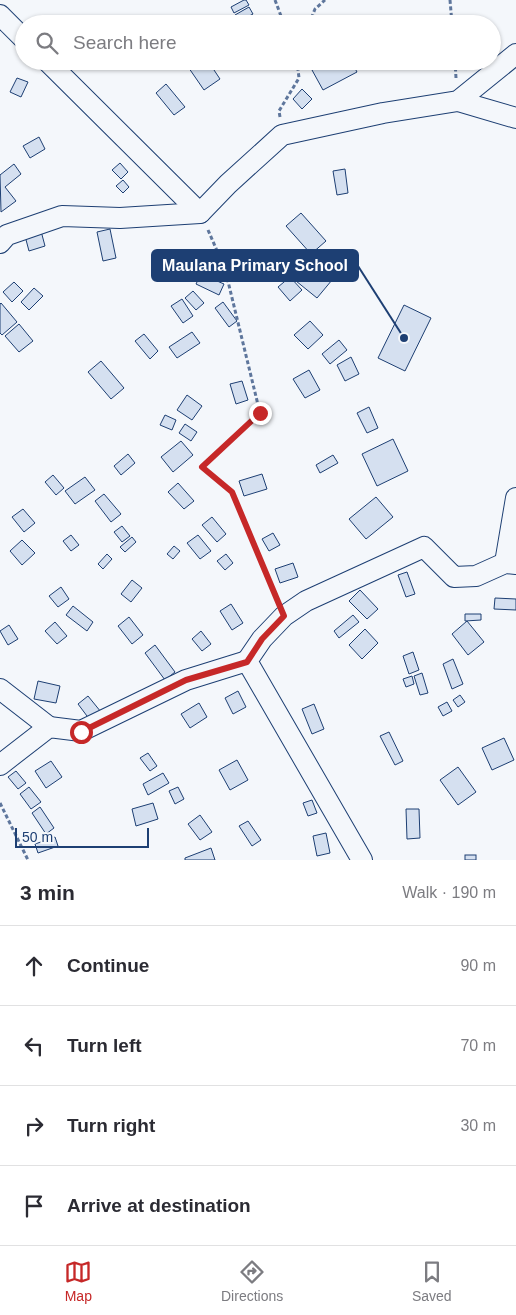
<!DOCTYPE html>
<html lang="en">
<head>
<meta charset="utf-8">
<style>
	body { margin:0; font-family:Arial,sans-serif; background:#f7f7f7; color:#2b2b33 }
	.scale { position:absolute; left:15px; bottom:12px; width:134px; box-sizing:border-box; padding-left:5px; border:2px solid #1d3f73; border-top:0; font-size:14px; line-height:18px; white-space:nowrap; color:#1d3f73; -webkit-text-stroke:4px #f4f7fb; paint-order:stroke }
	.stop { position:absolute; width:15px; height:15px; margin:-11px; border:4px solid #c62828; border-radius:50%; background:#fff }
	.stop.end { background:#c62828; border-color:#fff; box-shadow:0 1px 5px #0008 }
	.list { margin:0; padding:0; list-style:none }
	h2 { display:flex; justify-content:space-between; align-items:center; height:65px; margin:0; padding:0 20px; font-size:21px }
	h2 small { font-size:16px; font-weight:400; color:#7c7c81 }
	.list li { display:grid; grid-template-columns:32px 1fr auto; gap:15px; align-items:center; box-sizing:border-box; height:80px; padding:0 20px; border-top:1px solid #e1e1e2 }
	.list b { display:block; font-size:19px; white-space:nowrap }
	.list em { font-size:16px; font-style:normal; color:#7c7c81 }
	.icon { flex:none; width:28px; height:28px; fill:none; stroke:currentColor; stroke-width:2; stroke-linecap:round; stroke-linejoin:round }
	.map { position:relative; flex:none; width:516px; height:860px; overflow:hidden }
	.search { position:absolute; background:#fff; box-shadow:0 1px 4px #0004; left:15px; right:15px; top:15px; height:55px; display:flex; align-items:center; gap:12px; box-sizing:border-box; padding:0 18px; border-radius:28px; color:#7c7c81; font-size:19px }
	.sheet { height:385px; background:#fff }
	nav { display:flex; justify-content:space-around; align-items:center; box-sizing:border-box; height:70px; border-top:1px solid #e1e1e2; background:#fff; font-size:14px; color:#7c7c81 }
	nav a { display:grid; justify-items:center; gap:2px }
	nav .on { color:#c62828 }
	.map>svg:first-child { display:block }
	.building { fill:#d5e0f0; stroke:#1d3f73 }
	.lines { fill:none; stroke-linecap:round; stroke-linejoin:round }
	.minor-casing { stroke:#1d3f73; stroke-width:22 }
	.path { stroke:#5e769c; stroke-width:3; stroke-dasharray:4 2.5; stroke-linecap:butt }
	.minor { stroke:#f4f7fb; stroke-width:20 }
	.route { stroke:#c62828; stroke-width:6 }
	.leader { fill:none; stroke:#1d3f73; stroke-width:2 }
	.callout-dot { fill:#1d3f73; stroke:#f4f7fb; stroke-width:2 }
	.callout { fill:#1d3f73; stroke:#1d3f73; stroke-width:2 }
	.callout-label { font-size:16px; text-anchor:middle; font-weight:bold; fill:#fff }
</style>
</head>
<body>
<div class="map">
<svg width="516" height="860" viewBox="0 0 516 860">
	<rect width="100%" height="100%" fill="#f4f7fb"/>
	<g class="building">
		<polygon points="244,0 246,0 249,5 234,13 231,7"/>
		<polygon points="249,7 253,14 238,22 235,15"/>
		<polygon points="184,61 208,61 220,79 204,90"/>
		<polygon points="330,61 351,61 357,72 323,90 312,70"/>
		<polygon points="17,78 28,82 21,97 10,92"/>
		<polygon points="166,84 185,107 174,115 156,93"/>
		<polygon points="302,89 312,99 302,109 293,99"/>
		<polygon points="39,137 45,149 30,158 23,146"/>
		<polygon points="120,163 128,172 121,179 112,170"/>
		<polygon points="14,164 21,174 5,187 16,201 1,212 0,175"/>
		<polygon points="345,169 348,193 337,195 333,171"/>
		<polygon points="123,180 129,187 123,193 116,186"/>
		<polygon points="301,213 326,241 311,254 286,226"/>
		<polygon points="110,229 116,258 103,261 97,232"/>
		<polygon points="41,231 45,246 29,251 25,236"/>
		<polygon points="311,263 332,280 317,298 296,281"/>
		<polygon points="201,274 224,284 219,295 196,284"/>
		<polygon points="290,277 302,290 290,301 278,287"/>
		<polygon points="14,282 23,291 12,302 3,292"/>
		<polygon points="34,288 43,296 29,310 21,302"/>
		<polygon points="193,291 204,303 196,310 185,298"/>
		<polygon points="182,299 193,316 183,323 171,306"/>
		<polygon points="223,302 237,321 229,327 215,308"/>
		<polygon points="1,303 17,322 2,335 0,333 0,304"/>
		<polygon points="404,305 431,318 405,371 378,358"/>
		<polygon points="310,321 323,335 308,349 294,335"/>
		<polygon points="19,324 33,341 19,352 5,336"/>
		<polygon points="192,332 200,343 177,358 169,347"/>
		<polygon points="144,334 158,351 150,359 135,341"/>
		<polygon points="339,340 347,350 330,364 322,354"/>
		<polygon points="351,357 359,374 345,381 337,365"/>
		<polygon points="101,361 124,388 111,399 88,372"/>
		<polygon points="309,370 320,390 305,398 293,379"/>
		<polygon points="242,381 248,400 236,404 230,384"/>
		<polygon points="187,395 202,406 192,420 177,410"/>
		<polygon points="369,407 378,428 367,433 357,413"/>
		<polygon points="165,415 176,420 172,430 160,425"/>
		<polygon points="185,424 197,432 191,441 179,433"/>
		<polygon points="393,439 408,471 377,486 362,454"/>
		<polygon points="181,441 193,455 173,472 161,457"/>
		<polygon points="128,454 135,463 121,475 114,466"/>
		<polygon points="333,455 338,463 320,473 316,465"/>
		<polygon points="262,474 267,489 244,496 239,481"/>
		<polygon points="53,475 64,488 56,495 45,482"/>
		<polygon points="85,477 95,490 75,504 65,491"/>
		<polygon points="178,483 194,501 184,509 168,492"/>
		<polygon points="104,494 121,514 111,522 95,501"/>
		<polygon points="376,497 393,517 366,539 349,519"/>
		<polygon points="23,509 35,523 24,532 12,517"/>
		<polygon points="212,517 226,534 217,542 202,525"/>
		<polygon points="122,526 130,536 122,542 114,532"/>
		<polygon points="273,533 280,545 269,551 262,539"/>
		<polygon points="71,535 79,545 71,551 63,541"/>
		<polygon points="198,535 211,551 200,559 187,543"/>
		<polygon points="132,537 136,542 125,552 120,547"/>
		<polygon points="22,540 35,553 22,565 10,551"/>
		<polygon points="174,546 180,551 173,559 167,554"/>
		<polygon points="107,554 112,559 103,569 98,564"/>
		<polygon points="226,554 233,563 225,570 217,561"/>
		<polygon points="293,563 298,577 280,583 275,569"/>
		<polygon points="407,572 415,594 406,597 398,575"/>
		<polygon points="132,580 142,588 131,602 121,594"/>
		<polygon points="61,587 69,599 58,607 49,596"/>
		<polygon points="360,590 378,609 367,619 349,601"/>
		<polygon points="495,598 516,599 516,610 494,609"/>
		<polygon points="231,604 243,623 232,630 220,611"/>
		<polygon points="73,606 93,622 87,631 66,615"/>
		<polygon points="465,614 481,614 481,620 465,621"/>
		<polygon points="353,615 359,622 339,638 334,631"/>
		<polygon points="129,617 143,635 132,644 118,626"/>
		<polygon points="467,621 484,642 468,655 452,634"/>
		<polygon points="55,622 67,636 57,644 45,631"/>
		<polygon points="9,625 18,639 8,645 0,631"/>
		<polygon points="365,629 378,643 362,659 349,645"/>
		<polygon points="201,631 211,644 202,651 192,639"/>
		<polygon points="155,645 175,672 165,680 145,653"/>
		<polygon points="413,652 419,670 409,674 403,656"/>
		<polygon points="453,659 463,684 452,689 443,664"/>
		<polygon points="422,673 428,693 420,695 414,676"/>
		<polygon points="412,676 414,684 406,687 403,679"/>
		<polygon points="38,681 60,686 56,703 34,699"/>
		<polygon points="238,691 246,707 233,714 225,698"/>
		<polygon points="460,695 465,702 458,707 453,700"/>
		<polygon points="88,696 101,712 90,720 78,704"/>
		<polygon points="447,702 452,711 443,716 438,707"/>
		<polygon points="199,703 207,717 190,728 181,714"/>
		<polygon points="314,704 324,729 312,734 302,709"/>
		<polygon points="389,732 403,761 395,765 380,736"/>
		<polygon points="504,738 514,760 492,770 482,748"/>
		<polygon points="148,753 157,766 150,771 140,758"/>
		<polygon points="237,760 248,780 230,790 219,770"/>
		<polygon points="51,761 62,777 46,788 35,771"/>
		<polygon points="458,767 476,792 458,805 440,780"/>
		<polygon points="16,771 26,783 18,789 8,777"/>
		<polygon points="163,773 169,783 148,795 143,784"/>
		<polygon points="29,787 41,802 31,809 20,794"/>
		<polygon points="178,787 184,799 175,804 169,791"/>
		<polygon points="312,800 317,813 308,816 303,803"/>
		<polygon points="153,803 158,819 136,826 132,809"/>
		<polygon points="40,807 54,828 46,834 32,813"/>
		<polygon points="406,809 419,809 420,838 407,839"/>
		<polygon points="200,815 212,832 200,840 188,824"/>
		<polygon points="248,821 261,840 252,846 239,826"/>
		<polygon points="326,833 330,853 317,856 313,836"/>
		<polygon points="55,837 58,846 38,853 35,844"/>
		<polygon points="211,848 215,860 185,860 185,858"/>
		<rect x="465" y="855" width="11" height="5"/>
	</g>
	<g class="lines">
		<defs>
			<g id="minor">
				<polyline points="0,15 24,39"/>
				<polyline points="47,61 200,213"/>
				<polyline points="458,101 516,118"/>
				<polyline points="0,243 7,235 62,216 120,218 200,213 228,184 282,135 383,113 458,101 516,54"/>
				<polyline points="505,563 516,498"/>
				<polyline points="0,689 49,727"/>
				<polyline points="0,765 49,727 81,731 186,680 247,661"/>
				<polyline points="362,860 247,661 262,639 284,616 306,601 424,547 454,577 476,576 505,563 516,564"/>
			</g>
		</defs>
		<use href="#minor" class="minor-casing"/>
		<g class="path">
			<polyline points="275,0 284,24"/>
			<polyline points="450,0 452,24"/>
			<polyline points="309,24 315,9 325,0"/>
			<polyline points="455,61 456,78"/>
			<polyline points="280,117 279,111 299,78 297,61"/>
			<polyline points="208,230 225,269 260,413 201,467 232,491 277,599"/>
			<polyline points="0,803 28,860"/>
		</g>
		<use href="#minor" class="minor"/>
	</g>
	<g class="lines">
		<polyline class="route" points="81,732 186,680 247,662 262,639 284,616 232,492 202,467 260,413"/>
	</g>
	<path class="leader" d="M404 338L358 266"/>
	<circle class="callout-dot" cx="404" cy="338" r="5"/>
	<rect class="callout" x="152" y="250" width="206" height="31" rx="5"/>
	<g class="callout-label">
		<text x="255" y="271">Maulana Primary School</text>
	</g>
</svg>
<div class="scale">50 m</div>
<div class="stop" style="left:81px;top:732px"></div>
<div class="stop end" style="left:260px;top:413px"></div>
<div class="search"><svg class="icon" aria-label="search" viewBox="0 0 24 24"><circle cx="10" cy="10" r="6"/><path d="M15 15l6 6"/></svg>Search here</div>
</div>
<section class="sheet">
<h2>3 min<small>Walk · 190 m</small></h2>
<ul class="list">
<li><svg class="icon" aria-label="ahead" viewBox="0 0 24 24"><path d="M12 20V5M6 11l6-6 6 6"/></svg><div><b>Continue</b></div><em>90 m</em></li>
<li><svg class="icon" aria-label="left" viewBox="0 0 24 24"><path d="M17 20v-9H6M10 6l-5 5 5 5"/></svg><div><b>Turn left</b></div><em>70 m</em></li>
<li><svg class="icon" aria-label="right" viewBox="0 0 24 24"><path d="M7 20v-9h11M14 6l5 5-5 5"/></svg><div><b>Turn right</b></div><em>30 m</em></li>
<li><svg class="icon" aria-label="arrive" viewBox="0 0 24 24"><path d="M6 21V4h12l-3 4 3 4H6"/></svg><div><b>Arrive at destination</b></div></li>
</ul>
</section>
<nav>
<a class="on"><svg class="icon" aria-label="map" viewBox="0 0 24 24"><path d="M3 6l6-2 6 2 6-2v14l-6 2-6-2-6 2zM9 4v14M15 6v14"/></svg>Map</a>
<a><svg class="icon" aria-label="directions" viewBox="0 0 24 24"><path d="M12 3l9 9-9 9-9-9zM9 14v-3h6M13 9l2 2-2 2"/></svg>Directions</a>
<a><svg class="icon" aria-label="saved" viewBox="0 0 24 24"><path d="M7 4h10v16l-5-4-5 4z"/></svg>Saved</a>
</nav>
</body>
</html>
